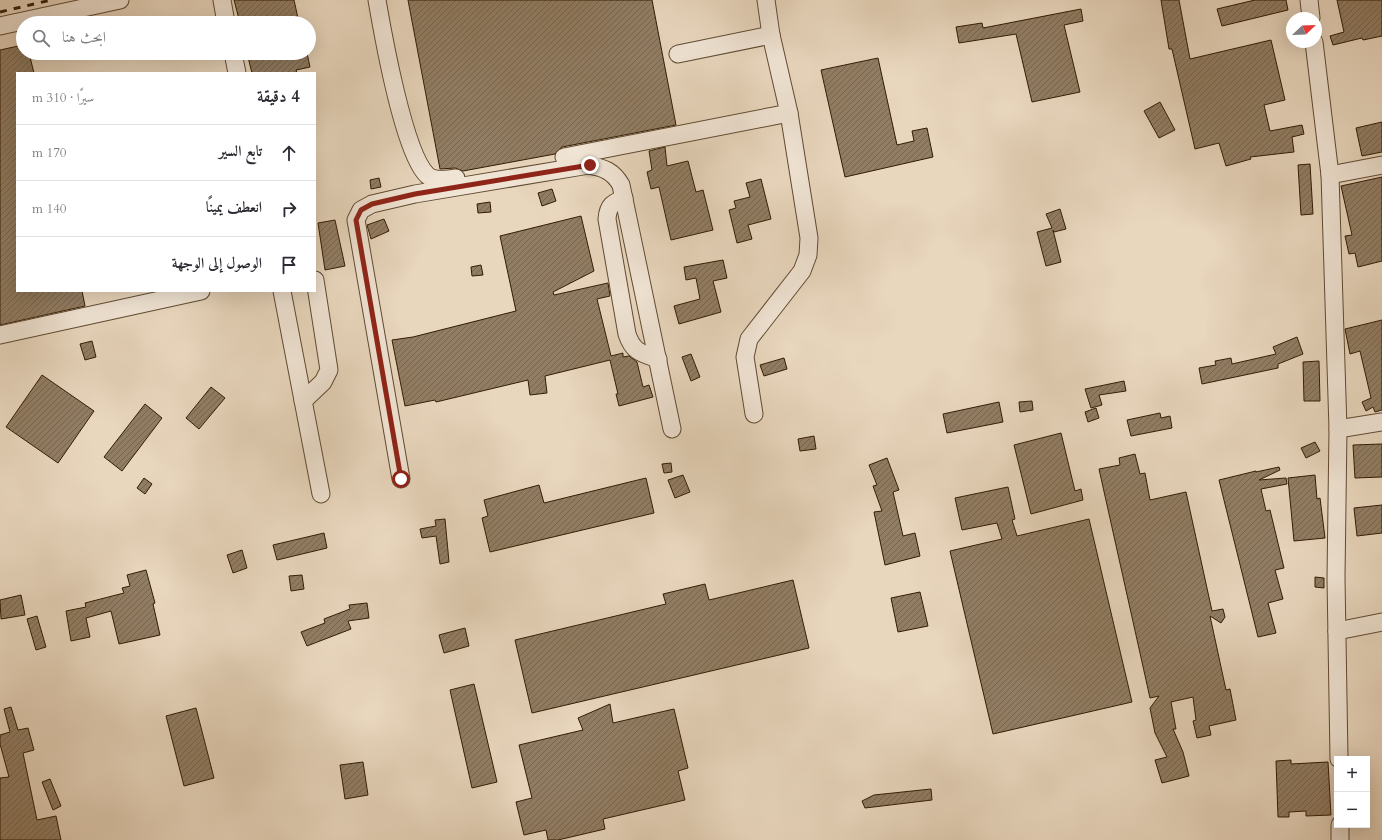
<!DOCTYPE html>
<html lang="ar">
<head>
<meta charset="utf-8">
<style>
	body { margin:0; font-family:Cardo,Amiri,serif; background:#f2f2f3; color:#2b2b33; direction:rtl }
	.controls { position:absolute; right:12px; bottom:12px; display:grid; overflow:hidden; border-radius:0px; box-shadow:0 4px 16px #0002 }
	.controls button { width:36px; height:36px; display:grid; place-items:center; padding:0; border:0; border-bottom:1px solid #e1e1e2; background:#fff; color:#2b2b33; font:20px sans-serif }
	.compass { position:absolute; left:1286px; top:12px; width:36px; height:36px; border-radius:50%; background:#fff; box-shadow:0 4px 16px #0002; rotate:67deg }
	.stop { position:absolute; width:12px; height:12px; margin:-9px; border:3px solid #8f2418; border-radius:50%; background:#fff }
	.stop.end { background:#8f2418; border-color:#fff; box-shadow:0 1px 4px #0008 }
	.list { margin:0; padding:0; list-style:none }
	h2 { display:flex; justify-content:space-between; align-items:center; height:52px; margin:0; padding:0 16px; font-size:17px }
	h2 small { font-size:13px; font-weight:400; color:#7c7c81 }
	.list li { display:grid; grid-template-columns:26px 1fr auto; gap:12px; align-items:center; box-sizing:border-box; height:56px; padding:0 16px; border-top:1px solid #e1e1e2 }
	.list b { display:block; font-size:15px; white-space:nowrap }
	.list em { font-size:13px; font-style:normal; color:#7c7c81 }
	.icon { flex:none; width:22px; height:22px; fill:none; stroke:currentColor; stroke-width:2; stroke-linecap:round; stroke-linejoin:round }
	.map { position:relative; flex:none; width:1382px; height:840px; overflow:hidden; direction:ltr }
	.search { position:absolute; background:#fff; box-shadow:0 4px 16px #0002; left:16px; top:16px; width:300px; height:44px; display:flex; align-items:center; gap:10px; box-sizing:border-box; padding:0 14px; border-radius:22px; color:#7c7c81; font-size:15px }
	.panel { position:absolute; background:#fff; box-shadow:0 4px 16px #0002; left:16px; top:72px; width:300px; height:220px; border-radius:0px; direction:rtl }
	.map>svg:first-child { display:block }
	.building { fill:url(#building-hatch); stroke:#321c04 }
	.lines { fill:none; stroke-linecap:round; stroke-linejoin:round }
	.minor-casing { stroke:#604a32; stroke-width:19 }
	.minor { stroke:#f0e4d4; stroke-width:17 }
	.rail { stroke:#321c04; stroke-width:3; stroke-dasharray:7 7; stroke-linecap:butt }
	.route { stroke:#8f2418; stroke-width:5 }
</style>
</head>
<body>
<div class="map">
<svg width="1382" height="840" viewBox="0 0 1382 840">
	<defs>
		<pattern id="building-hatch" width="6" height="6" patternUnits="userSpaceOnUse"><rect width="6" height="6" fill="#917d64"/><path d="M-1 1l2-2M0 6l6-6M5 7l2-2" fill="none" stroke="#776650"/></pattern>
	</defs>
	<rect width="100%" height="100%" fill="#e8d6bd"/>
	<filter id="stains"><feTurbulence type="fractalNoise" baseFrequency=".005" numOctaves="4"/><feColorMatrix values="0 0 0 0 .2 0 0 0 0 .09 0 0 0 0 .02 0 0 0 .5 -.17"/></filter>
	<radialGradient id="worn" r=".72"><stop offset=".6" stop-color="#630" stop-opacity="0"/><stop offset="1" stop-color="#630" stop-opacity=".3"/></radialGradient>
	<g class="building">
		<polygon points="234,0 294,0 299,23 240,23"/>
		<polygon points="408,0 652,0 676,125 562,147 555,154 463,171 455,168 440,169"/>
		<polygon points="1161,0 1179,0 1190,59 1271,40 1285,100 1264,105 1270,131 1302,125 1304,134 1292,137 1294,152 1250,157 1251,159 1226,166 1219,143 1195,149 1172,49 1169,49"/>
		<polygon points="1255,0 1286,0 1288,10 1222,26 1217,9"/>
		<polygon points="1337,0 1382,0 1382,36 1363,40 1362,38 1333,45 1330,36 1344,32"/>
		<polygon points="1081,9 1083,21 1064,25 1080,92 1032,102 1016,34 959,43 956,27 982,23 983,28"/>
		<polygon points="23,45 23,53 29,53 34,73 17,73 17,291 82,291 85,306 0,325 0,50"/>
		<polygon points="247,53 307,53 310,67 296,70 297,73 252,73"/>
		<polygon points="878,58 897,145 914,141 912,131 927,128 933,157 845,177 821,70"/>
		<polygon points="1160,102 1175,130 1159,138 1144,111"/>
		<polygon points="1382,122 1382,152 1362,156 1356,128"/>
		<polygon points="665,147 667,166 688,161 696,192 703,190 713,230 671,240 659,187 651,189 647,172 652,170 649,151"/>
		<polygon points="1310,164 1313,214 1301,215 1298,165"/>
		<polygon points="1382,177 1382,261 1358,267 1355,253 1349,254 1345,236 1352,235 1341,186"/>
		<polygon points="379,178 381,187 371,189 370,180"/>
		<polygon points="761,179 771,219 748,225 752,239 737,243 729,210 736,208 734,201 750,197 746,183"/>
		<polygon points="552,189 556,201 542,206 538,193"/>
		<polygon points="490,202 491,212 478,213 477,204"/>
		<polygon points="1060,209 1066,229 1054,232 1053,230 1061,262 1046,266 1037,232 1052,228 1046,214"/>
		<polygon points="581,216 594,271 553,292 554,295 608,283 610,296 597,299 611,356 623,353 623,357 629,356 637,362 643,387 649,385 653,397 619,406 616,394 618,394 610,360 545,376 547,393 530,395 528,380 436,402 435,400 405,406 392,340 413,337 516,311 500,236"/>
		<polygon points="384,219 389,231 371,239 367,225"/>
		<polygon points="335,220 345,266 325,270 318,223"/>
		<polygon points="723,260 727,278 713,281 721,312 679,324 674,306 700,299 696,278 686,280 684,267"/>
		<polygon points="481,265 483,275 472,276 471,267"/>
		<polygon points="1382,320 1382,410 1375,412 1373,407 1366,411 1362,402 1371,398 1360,351 1350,354 1345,329"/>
		<polygon points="1297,337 1303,354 1278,364 1278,368 1202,384 1199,368 1216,365 1215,361 1231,358 1232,364 1276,354 1273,347"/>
		<polygon points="92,341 96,357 85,360 80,344"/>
		<polygon points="691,354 700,377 691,381 682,357"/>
		<polygon points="784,358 787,369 764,376 760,365"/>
		<polygon points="1319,361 1320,401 1304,401 1303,362"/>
		<polygon points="42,375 94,411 58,463 6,427"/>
		<polygon points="1124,381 1126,391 1099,395 1102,405 1091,408 1085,389"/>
		<polygon points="211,387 225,398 199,429 186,418"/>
		<polygon points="1032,401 1033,410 1020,412 1019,402"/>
		<polygon points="999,402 1003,422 947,433 943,414"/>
		<polygon points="145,404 162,418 122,471 104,457"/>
		<polygon points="1096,408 1099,418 1088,422 1085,412"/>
		<polygon points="1160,413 1161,418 1170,416 1172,428 1131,436 1127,420"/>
		<polygon points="1061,433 1075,491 1081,489 1083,500 1031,514 1014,445"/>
		<polygon points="814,436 816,449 800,451 798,439"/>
		<polygon points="1315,442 1320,451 1306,458 1301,448"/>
		<polygon points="1382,444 1382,477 1355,478 1353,445"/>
		<polygon points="1135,454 1140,474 1145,473 1150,500 1186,492 1212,611 1223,609 1225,617 1221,623 1210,616 1226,690 1230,689 1236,720 1209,726 1211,735 1197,738 1193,721 1196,720 1193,697 1171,702 1176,729 1173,729 1183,752 1189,776 1162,783 1155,760 1167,757 1155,733 1150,708 1159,696 1150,698 1099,469 1120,465 1119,458"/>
		<polygon points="887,458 899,490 893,492 903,536 915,533 920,556 885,565 874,512 882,511 873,486 877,485 869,465"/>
		<polygon points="671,463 672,472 664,473 662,464"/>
		<polygon points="1279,467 1280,470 1259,480 1286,478 1287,484 1261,489 1266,511 1270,510 1284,568 1275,570 1283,599 1268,603 1276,633 1258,637 1219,480 1256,471 1256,472"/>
		<polygon points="683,475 690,492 675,498 668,480"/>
		<polygon points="1315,475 1317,499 1320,498 1325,538 1294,541 1288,478"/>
		<polygon points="144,478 152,484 145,494 137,488"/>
		<polygon points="646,478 654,513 490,552 482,518 488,516 484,500 539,485 544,503"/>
		<polygon points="1008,487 1015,519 1012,520 1017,536 1089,519 1132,702 993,734 950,551 1002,539 997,523 962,530 955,498"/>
		<polygon points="1382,505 1382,533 1357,536 1354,508"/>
		<polygon points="445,519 449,562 440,564 436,536 422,538 420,529 436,526 435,520"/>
		<polygon points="324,533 327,548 277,560 273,545"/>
		<polygon points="242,550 247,568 233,573 227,555"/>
		<polygon points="146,570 155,603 153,604 160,635 119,644 111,611 86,618 90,637 71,641 66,611 86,607 85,603 124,593 122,588 130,586 127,575"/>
		<polygon points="302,575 304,589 291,591 289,576"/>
		<polygon points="1315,577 1324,578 1324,588 1315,587"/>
		<polygon points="793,580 809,648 532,713 515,640 666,604 663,594 705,584 709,600"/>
		<polygon points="920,592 928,626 898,632 891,598"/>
		<polygon points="21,595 25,615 1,619 0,600"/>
		<polygon points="367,603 369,618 348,621 351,629 307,646 301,632 325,623 324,619 350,609 349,605"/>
		<polygon points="37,616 46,647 36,650 27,619"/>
		<polygon points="465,628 469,646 444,653 439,635"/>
		<polygon points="474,684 497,782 472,788 450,690"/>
		<polygon points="610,704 613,723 674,709 688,768 678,771 685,800 603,819 605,829 558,840 548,840 546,830 524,835 516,802 532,798 519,745 583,730 578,718"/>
		<polygon points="11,707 18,730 28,728 34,750 23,753 37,820 56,816 61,840 0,840 0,778 9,777 0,744 0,735 10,732 4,709"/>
		<polygon points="196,708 214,778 184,786 166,716"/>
		<polygon points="1291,760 1291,764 1328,762 1331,815 1306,816 1306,811 1289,812 1289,817 1278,817 1276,761"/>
		<polygon points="363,762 368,795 345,799 340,765"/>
		<polygon points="50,779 61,806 53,810 42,782"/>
		<polygon points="931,789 932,800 865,808 862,801 874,795"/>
	</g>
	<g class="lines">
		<defs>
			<g id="minor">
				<polyline points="222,0 226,23"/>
				<path d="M377,0C383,35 404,153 427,175C434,182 446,179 456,178"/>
				<polyline points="1309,0 1311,18"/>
				<polyline points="0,26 120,0"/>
				<polyline points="1314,42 1330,175 1338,429 1336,578 1339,759"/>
				<polyline points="233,53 237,73"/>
				<polyline points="678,54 771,35"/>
				<polyline points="564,157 789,113"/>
				<polyline points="1330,175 1382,165"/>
				<path d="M624,198C613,203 608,205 607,219L627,334C633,352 641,353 658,359"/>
				<polyline points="282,291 321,494"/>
				<polyline points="0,335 201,291"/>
				<polyline points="303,401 323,382 329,370 315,280"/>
				<polyline points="754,414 745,357 749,339 802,271 808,255 809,238 789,113 771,35 766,0"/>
				<polyline points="1338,429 1382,422"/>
				<path d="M401,479L356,220L361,210L372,204L415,194L589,165C604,168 613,171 621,185L672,429"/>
				<polyline points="1337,631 1382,622"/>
				<polyline points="1340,825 1340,840"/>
			</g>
		</defs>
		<use href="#minor" class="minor-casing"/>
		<use href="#minor" class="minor"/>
		<polyline class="rail" points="0,12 51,0"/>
	</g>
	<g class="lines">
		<polyline class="route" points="401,479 356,220 361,210 372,204 415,194 590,165"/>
	</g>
	<rect width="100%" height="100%" filter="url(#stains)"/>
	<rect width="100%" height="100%" fill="url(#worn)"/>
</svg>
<div class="controls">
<button>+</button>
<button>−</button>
</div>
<svg class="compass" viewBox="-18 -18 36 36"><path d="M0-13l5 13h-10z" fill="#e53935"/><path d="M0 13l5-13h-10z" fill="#7c7c81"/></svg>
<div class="stop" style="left:401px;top:479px"></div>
<div class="stop end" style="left:590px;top:165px"></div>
<div class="search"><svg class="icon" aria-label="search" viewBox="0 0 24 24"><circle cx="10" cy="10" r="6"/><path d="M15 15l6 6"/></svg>ابحث هنا</div>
<section class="panel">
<h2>4 دقيقة<small>سيرًا · 310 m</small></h2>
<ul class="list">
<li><svg class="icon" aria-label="ahead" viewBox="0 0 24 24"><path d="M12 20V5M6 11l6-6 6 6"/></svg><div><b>تابع السير</b></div><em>170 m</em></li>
<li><svg class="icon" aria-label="right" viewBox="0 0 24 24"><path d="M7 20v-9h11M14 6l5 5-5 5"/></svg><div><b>انعطف يمينًا</b></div><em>140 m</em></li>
<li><svg class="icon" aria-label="arrive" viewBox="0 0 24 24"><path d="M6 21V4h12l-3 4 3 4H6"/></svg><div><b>الوصول إلى الوجهة</b></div></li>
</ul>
</section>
</div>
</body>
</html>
